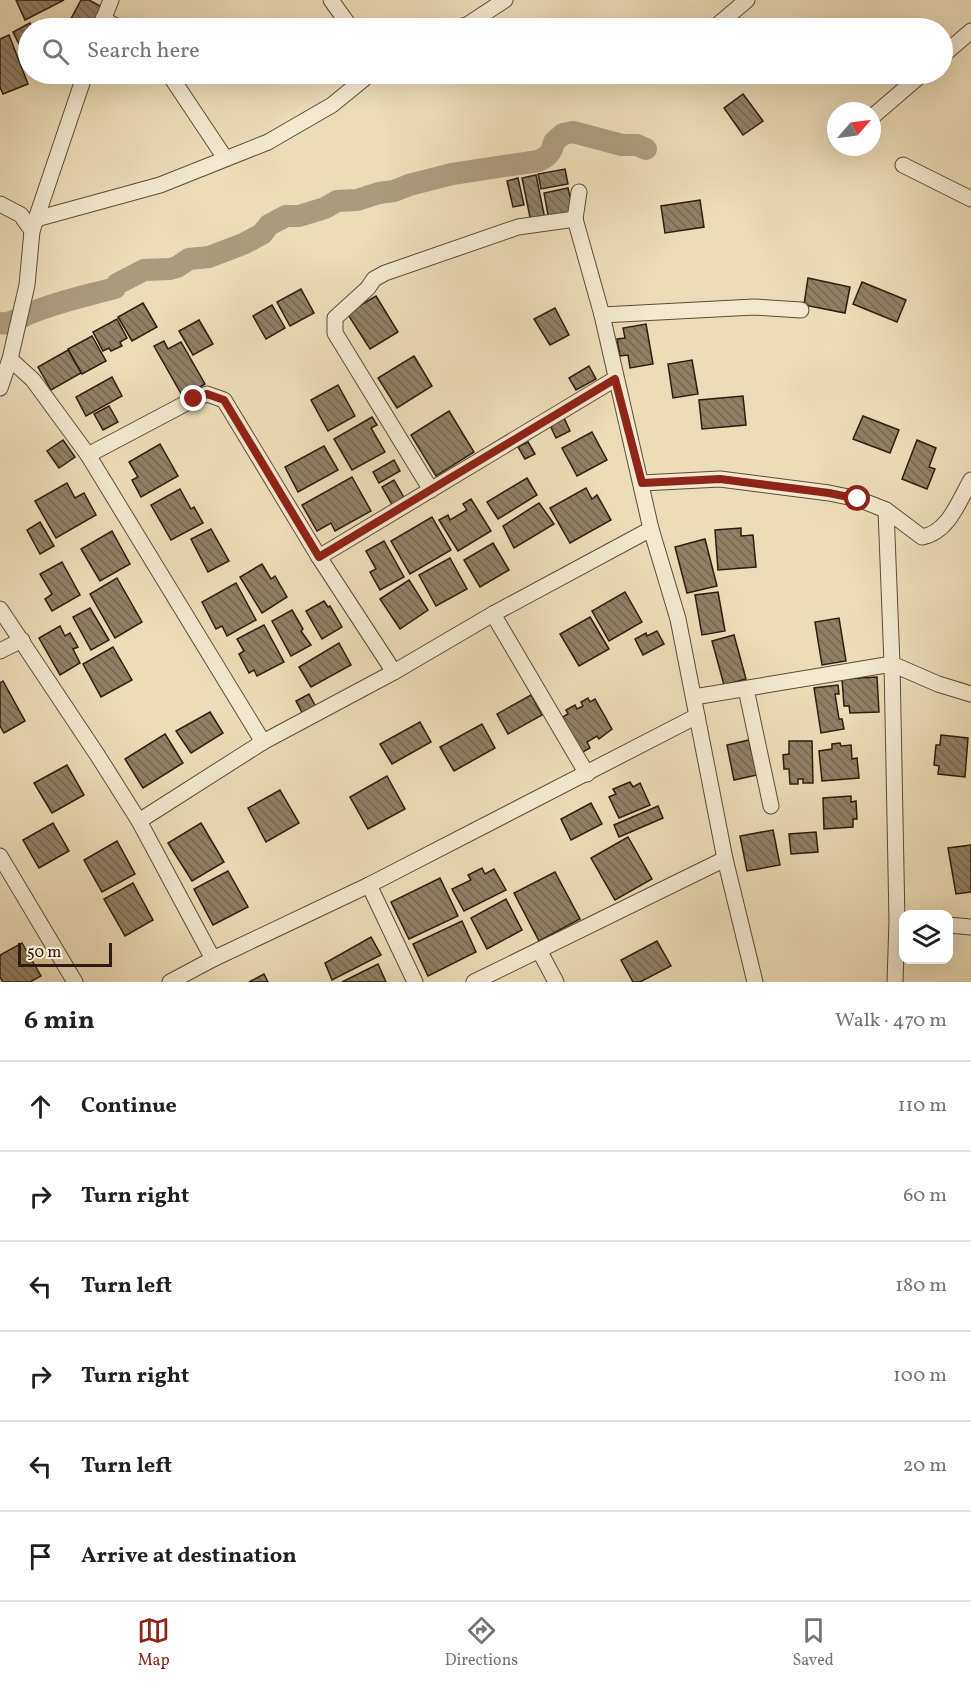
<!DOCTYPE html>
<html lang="en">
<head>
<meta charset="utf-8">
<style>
	body { margin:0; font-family:Vollkorn,serif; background:#f6f6f6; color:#202124 }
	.controls { position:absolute; right:18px; bottom:18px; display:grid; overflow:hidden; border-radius:12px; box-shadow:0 6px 24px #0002 }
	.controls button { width:54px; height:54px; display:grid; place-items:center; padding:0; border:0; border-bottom:2px solid #e0e0e0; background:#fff; color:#202124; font:30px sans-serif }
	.compass { position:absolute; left:827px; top:102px; width:54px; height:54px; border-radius:50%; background:#fff; box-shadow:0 6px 24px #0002; rotate:62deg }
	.scale { position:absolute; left:18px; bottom:15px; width:94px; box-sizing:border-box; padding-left:6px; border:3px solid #2e1c0e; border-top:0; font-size:16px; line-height:21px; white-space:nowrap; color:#2e1c0e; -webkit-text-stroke:4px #f3e8d0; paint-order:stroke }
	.stop { position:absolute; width:18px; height:18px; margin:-14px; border:4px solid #8f2418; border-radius:50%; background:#fff }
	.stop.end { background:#8f2418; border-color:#fff; box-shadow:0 2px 6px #0008 }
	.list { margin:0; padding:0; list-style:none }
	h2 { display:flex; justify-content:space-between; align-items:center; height:78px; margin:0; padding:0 24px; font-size:26px }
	h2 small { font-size:20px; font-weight:400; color:#757577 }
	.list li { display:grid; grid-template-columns:39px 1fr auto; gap:18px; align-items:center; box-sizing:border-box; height:90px; padding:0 24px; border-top:2px solid #e0e0e0 }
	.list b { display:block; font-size:22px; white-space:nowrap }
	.list em { font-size:20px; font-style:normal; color:#757577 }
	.icon { flex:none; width:33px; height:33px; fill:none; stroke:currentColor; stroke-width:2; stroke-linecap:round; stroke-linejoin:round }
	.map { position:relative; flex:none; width:971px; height:982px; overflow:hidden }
	.search { position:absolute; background:#fff; box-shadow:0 6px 24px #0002; left:18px; right:18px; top:18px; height:66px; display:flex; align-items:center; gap:15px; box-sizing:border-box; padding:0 21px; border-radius:33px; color:#757577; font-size:22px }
	.sheet { height:618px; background:#fff }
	nav { display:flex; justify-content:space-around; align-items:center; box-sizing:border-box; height:84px; border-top:2px solid #e0e0e0; background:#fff; font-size:16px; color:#757577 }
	nav a { display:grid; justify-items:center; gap:3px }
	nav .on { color:#8f2418 }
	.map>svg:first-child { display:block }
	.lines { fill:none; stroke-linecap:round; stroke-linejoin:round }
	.river { stroke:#ab9b7e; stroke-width:22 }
	.building { fill:url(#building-back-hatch); stroke:#2e1c0e; stroke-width:1.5 }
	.minor-casing { stroke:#5e4c38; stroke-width:17 }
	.minor { stroke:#f3e8d0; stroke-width:15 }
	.route { stroke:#8f2418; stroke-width:8 }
</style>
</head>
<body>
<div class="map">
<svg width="971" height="982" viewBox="0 0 971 982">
	<defs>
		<pattern id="building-back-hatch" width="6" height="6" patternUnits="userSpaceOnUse" patternTransform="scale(1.5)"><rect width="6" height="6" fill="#918066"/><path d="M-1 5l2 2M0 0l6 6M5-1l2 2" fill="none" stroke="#776852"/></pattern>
	</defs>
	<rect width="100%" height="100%" fill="#ecdcb7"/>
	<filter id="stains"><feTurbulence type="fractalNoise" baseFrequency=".00333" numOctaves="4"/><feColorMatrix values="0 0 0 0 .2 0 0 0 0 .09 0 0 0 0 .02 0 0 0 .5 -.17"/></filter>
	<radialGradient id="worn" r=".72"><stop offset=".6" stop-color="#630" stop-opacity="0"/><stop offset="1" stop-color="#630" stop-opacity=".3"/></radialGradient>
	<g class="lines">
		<path class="river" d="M0,323C9,325 18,319 26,315C55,302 86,296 115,288L117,284L144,270L170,269L177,267L189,259L209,257L243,244L262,234L269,225L286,216H299L325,208L337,201L357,200L379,193L394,191L409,185L452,174L538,161C548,157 552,152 554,142L563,134L573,132L622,145H637L646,149"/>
	</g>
	<g class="building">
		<polygon points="16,0 64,0 25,20"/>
		<polygon points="81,0 89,0 102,7 91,28 66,28"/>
		<polygon points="30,23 33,28 28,28 28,44 21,48 13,32"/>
		<polygon points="9,35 28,84 3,94 0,87 0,39"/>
		<polygon points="743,94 763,121 743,135 724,108"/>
		<polygon points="565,169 568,184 541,189 538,174"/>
		<polygon points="536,175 545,219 531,222 522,178"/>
		<polygon points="518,178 524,205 513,207 507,181"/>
		<polygon points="568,188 574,215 549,220 544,193"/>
		<polygon points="700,200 704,227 665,233 661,206"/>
		<polygon points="808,278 850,287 845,313 804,305"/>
		<polygon points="862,282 906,300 897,322 853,304"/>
		<polygon points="301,289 314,313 290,326 277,302"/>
		<polygon points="376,296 398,332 370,349 347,313"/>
		<polygon points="143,303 157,327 132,341 118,317"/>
		<polygon points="272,305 285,328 266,339 253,316"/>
		<polygon points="555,308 569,335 550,345 534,319"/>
		<polygon points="117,319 127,338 120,342 122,346 111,351 109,348 103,351 93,332"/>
		<polygon points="199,320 213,344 193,355 179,331"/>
		<polygon points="646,324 653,364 630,368 628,355 620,356 617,339 625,338 623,328"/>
		<polygon points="92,336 106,361 82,374 68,349"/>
		<polygon points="164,341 168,349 181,342 205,384 183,397 154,346"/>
		<polygon points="68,350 81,373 51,390 38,367"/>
		<polygon points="414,356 432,386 397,408 378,378"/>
		<polygon points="692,360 698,394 673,398 668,364"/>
		<polygon points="589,366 596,379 576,390 569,378"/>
		<polygon points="112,377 122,396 86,416 76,397"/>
		<polygon points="338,385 355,416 328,431 311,400"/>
		<polygon points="743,396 746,425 702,429 699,400"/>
		<polygon points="109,406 118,422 103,430 94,414"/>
		<polygon points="449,411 474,452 436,476 411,435"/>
		<polygon points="863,416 899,430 890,453 853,439"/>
		<polygon points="372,417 377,425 371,428 385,452 352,470 334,439"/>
		<polygon points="564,418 570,431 556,438 550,425"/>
		<polygon points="592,432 607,460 577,476 562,448"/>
		<polygon points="63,440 75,457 59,468 47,451"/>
		<polygon points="917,440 936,448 929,467 935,469 927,489 902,479"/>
		<polygon points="528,442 535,454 525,459 518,447"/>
		<polygon points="160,444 178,476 141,497 132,480 138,477 129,462"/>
		<polygon points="324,446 338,470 298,492 285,467"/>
		<polygon points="394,460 400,471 379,483 373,472"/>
		<polygon points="352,477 371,511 335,531 331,523 317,531 302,505"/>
		<polygon points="527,478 537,495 498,519 487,502"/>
		<polygon points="394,480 406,501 394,508 382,487"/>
		<polygon points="67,483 75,498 84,493 96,515 56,538 35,501"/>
		<polygon points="586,488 592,499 597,495 611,520 570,543 550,508"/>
		<polygon points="180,489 191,509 194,507 203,523 171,540 151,505"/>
		<polygon points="471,499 491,531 458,551 439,520 448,515 450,520 467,510 463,504"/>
		<polygon points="539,503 554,524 514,548 503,526"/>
		<polygon points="432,517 451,550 410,574 391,541"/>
		<polygon points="40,522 54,546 40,554 27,530"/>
		<polygon points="741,528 741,536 753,535 756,567 718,570 715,530"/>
		<polygon points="211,529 229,561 208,572 191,539"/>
		<polygon points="112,531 130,564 100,581 81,549"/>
		<polygon points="705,539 717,586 687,593 675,547"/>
		<polygon points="384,541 404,577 380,590 370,572 376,569 366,551"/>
		<polygon points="493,543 509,570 480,587 464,560"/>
		<polygon points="450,558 467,589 436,606 419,575"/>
		<polygon points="62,562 80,595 52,611 45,599 52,594 40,574"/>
		<polygon points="262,564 271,579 275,576 287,597 262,613 240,577"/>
		<polygon points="117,578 142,622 115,638 90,594"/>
		<polygon points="409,580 428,610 400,629 380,599"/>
		<polygon points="236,583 256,620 227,636 222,626 216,629 202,602"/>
		<polygon points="625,592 642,622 609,641 592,611"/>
		<polygon points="718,592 725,631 702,635 695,595"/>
		<polygon points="324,601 328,607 330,606 342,627 322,639 306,611"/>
		<polygon points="90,608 109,640 91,650 73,617"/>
		<polygon points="292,610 303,629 301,631 311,645 291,656 272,621"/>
		<polygon points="590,617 609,649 579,666 560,634"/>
		<polygon points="839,618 846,661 822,665 815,622"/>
		<polygon points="264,625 284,662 257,676 254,670 249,673 239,654 244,651 237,639"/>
		<polygon points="60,626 65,636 70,633 78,647 73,649 80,663 60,675 39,638"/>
		<polygon points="657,631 664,644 643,655 635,639 646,633 647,636"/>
		<polygon points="734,635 746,679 724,685 712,641"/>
		<polygon points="339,643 351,665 311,687 299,667"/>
		<polygon points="113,647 132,680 101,697 83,664"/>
		<polygon points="877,677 879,712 850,713 849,706 844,706 842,679"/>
		<polygon points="3,681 25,721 4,733 0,726 0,683"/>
		<polygon points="838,685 839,694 835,694 839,719 842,719 844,729 821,733 814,688"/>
		<polygon points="309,694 318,711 305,718 296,701"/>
		<polygon points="531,695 542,715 508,734 497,714"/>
		<polygon points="588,698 590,702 595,699 612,729 599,739 597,736 587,742 590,748 581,753 559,719 568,714 566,710 575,705 577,709 583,706 581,702"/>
		<polygon points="210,712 223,733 191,753 176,731"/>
		<polygon points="420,722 431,742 392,764 380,744"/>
		<polygon points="482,724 495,748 454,771 440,747"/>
		<polygon points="165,734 183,763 143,788 125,759"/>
		<polygon points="941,735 968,738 965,777 938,774 939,766 934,765 936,745 940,745"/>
		<polygon points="749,740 757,775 734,780 727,745"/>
		<polygon points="789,741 812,741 813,783 803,783 803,779 798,779 798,784 790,784 789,769 784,769 783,755 789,754"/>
		<polygon points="840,743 841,746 851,745 852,759 857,758 859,778 822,781 819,751 832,749 832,744"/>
		<polygon points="67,765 84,795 52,813 34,783"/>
		<polygon points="387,776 405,809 368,829 350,797"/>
		<polygon points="630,782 633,787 640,783 650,805 619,818 609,797 616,794 613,789"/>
		<polygon points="280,790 299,823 266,842 248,808"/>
		<polygon points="851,796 851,802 856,801 857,819 853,819 853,827 824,829 823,798"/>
		<polygon points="591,803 602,824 571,840 561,819"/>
		<polygon points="658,806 663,818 619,837 614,825"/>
		<polygon points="53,823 69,851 39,868 23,840"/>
		<polygon points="201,823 224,862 192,881 168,843"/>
		<polygon points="773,830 780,865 747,871 740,836"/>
		<polygon points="816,832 818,852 791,854 789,834"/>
		<polygon points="628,837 652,879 615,900 591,858"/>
		<polygon points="117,841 135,874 102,892 84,860"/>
		<polygon points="971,845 971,892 956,894 948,848"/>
		<polygon points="482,868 485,874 494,869 506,890 464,911 452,889 471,880 468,875"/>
		<polygon points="228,871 248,907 213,925 194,889"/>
		<polygon points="555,872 580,919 539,941 514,893"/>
		<polygon points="440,878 458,916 409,939 391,902"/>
		<polygon points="133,883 153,920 125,936 104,899"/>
		<polygon points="506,899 522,930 487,949 471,918"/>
		<polygon points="462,921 476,952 428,976 413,944"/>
		<polygon points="371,937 381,955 332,980 325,963"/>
		<polygon points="657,941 671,966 640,982 633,982 621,960"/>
		<polygon points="22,943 41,976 30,982 3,982 0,977 0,955"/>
		<polygon points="378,964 386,982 342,982"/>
		<polygon points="264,974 268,982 249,982"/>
	</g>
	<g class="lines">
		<defs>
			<g id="minor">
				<polyline points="331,0 351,28"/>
				<polyline points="103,19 119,28"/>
				<polyline points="100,28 111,0"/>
				<polyline points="455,28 467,25 505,0"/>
				<polyline points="714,28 747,0"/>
				<polyline points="942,56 971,31"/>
				<polyline points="169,74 225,158"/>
				<polyline points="872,117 922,74"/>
				<polyline points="903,165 971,199"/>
				<polyline points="579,192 575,219 602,315 651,529 678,619 725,859 755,982"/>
				<polyline points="0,204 21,215 32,231"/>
				<polyline points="36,219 160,185 268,142 332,105 370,74"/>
				<polyline points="602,315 754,307 801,310"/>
				<polyline points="10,359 33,380 88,455 263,742"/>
				<polyline points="0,388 10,359 27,285 32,231 85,74"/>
				<polyline points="88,455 194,399 207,394 224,400 319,557 394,672"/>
				<path d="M642,483L720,479L829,493L858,499L886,510L922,537C948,533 959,501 971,480"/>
				<polyline points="431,490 335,333 335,318 368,288 374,279 385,273 518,227 575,219"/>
				<polyline points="886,510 892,664 897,921 895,982"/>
				<polyline points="319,557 615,379"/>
				<polyline points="0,609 98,756 139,821 213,959"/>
				<polyline points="493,614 587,774"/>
				<polyline points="0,651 22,640"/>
				<polyline points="746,689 771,806"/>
				<polyline points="694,697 892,664 938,684 971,694"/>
				<polyline points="139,821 263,742 394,672 493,614 651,529"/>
				<polyline points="0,856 75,982"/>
				<polyline points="369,885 415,982"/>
				<polyline points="948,925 971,927"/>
				<polyline points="539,950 556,982"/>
				<polyline points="170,982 213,959 369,885 697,716"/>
				<polyline points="474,982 725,859"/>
			</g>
		</defs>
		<use href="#minor" class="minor-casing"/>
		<use href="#minor" class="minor"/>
	</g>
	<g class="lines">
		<polyline class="route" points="194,399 207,394 224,400 319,557 615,379 642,483 720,479 829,493 858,499"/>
	</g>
	<rect width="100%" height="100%" filter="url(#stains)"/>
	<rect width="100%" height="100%" fill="url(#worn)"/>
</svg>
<div class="controls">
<button><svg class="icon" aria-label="layers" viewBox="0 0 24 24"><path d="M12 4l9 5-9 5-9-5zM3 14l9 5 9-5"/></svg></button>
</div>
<svg class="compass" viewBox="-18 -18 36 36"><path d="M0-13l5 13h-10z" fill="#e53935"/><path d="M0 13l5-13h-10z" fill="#757577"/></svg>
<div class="scale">50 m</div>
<div class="stop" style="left:858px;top:499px"></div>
<div class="stop end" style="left:194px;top:399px"></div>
<div class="search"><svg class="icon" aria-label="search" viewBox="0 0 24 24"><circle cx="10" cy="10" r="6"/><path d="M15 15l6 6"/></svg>Search here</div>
</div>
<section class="sheet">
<h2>6 min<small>Walk · 470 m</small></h2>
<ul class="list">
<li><svg class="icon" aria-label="ahead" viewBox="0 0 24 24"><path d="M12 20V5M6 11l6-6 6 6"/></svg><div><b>Continue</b></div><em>110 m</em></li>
<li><svg class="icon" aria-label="right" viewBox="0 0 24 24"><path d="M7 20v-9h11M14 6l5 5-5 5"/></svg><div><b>Turn right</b></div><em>60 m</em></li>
<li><svg class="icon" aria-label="left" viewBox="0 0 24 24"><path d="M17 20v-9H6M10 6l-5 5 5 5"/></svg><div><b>Turn left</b></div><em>180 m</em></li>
<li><svg class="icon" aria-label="right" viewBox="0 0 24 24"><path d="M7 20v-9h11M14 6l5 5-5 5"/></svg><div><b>Turn right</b></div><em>100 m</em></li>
<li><svg class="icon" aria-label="left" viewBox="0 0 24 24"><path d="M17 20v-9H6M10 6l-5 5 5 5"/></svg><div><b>Turn left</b></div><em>20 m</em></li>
<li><svg class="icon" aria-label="arrive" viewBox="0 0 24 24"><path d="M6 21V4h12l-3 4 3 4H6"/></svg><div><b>Arrive at destination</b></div></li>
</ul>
</section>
<nav>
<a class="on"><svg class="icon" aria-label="map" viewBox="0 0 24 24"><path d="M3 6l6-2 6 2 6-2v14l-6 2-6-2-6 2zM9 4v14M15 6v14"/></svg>Map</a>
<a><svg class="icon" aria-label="directions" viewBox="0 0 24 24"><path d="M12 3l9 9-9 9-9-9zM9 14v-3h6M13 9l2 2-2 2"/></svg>Directions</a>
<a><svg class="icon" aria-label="saved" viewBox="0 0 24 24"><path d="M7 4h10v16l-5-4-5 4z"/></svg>Saved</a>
</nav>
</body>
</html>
